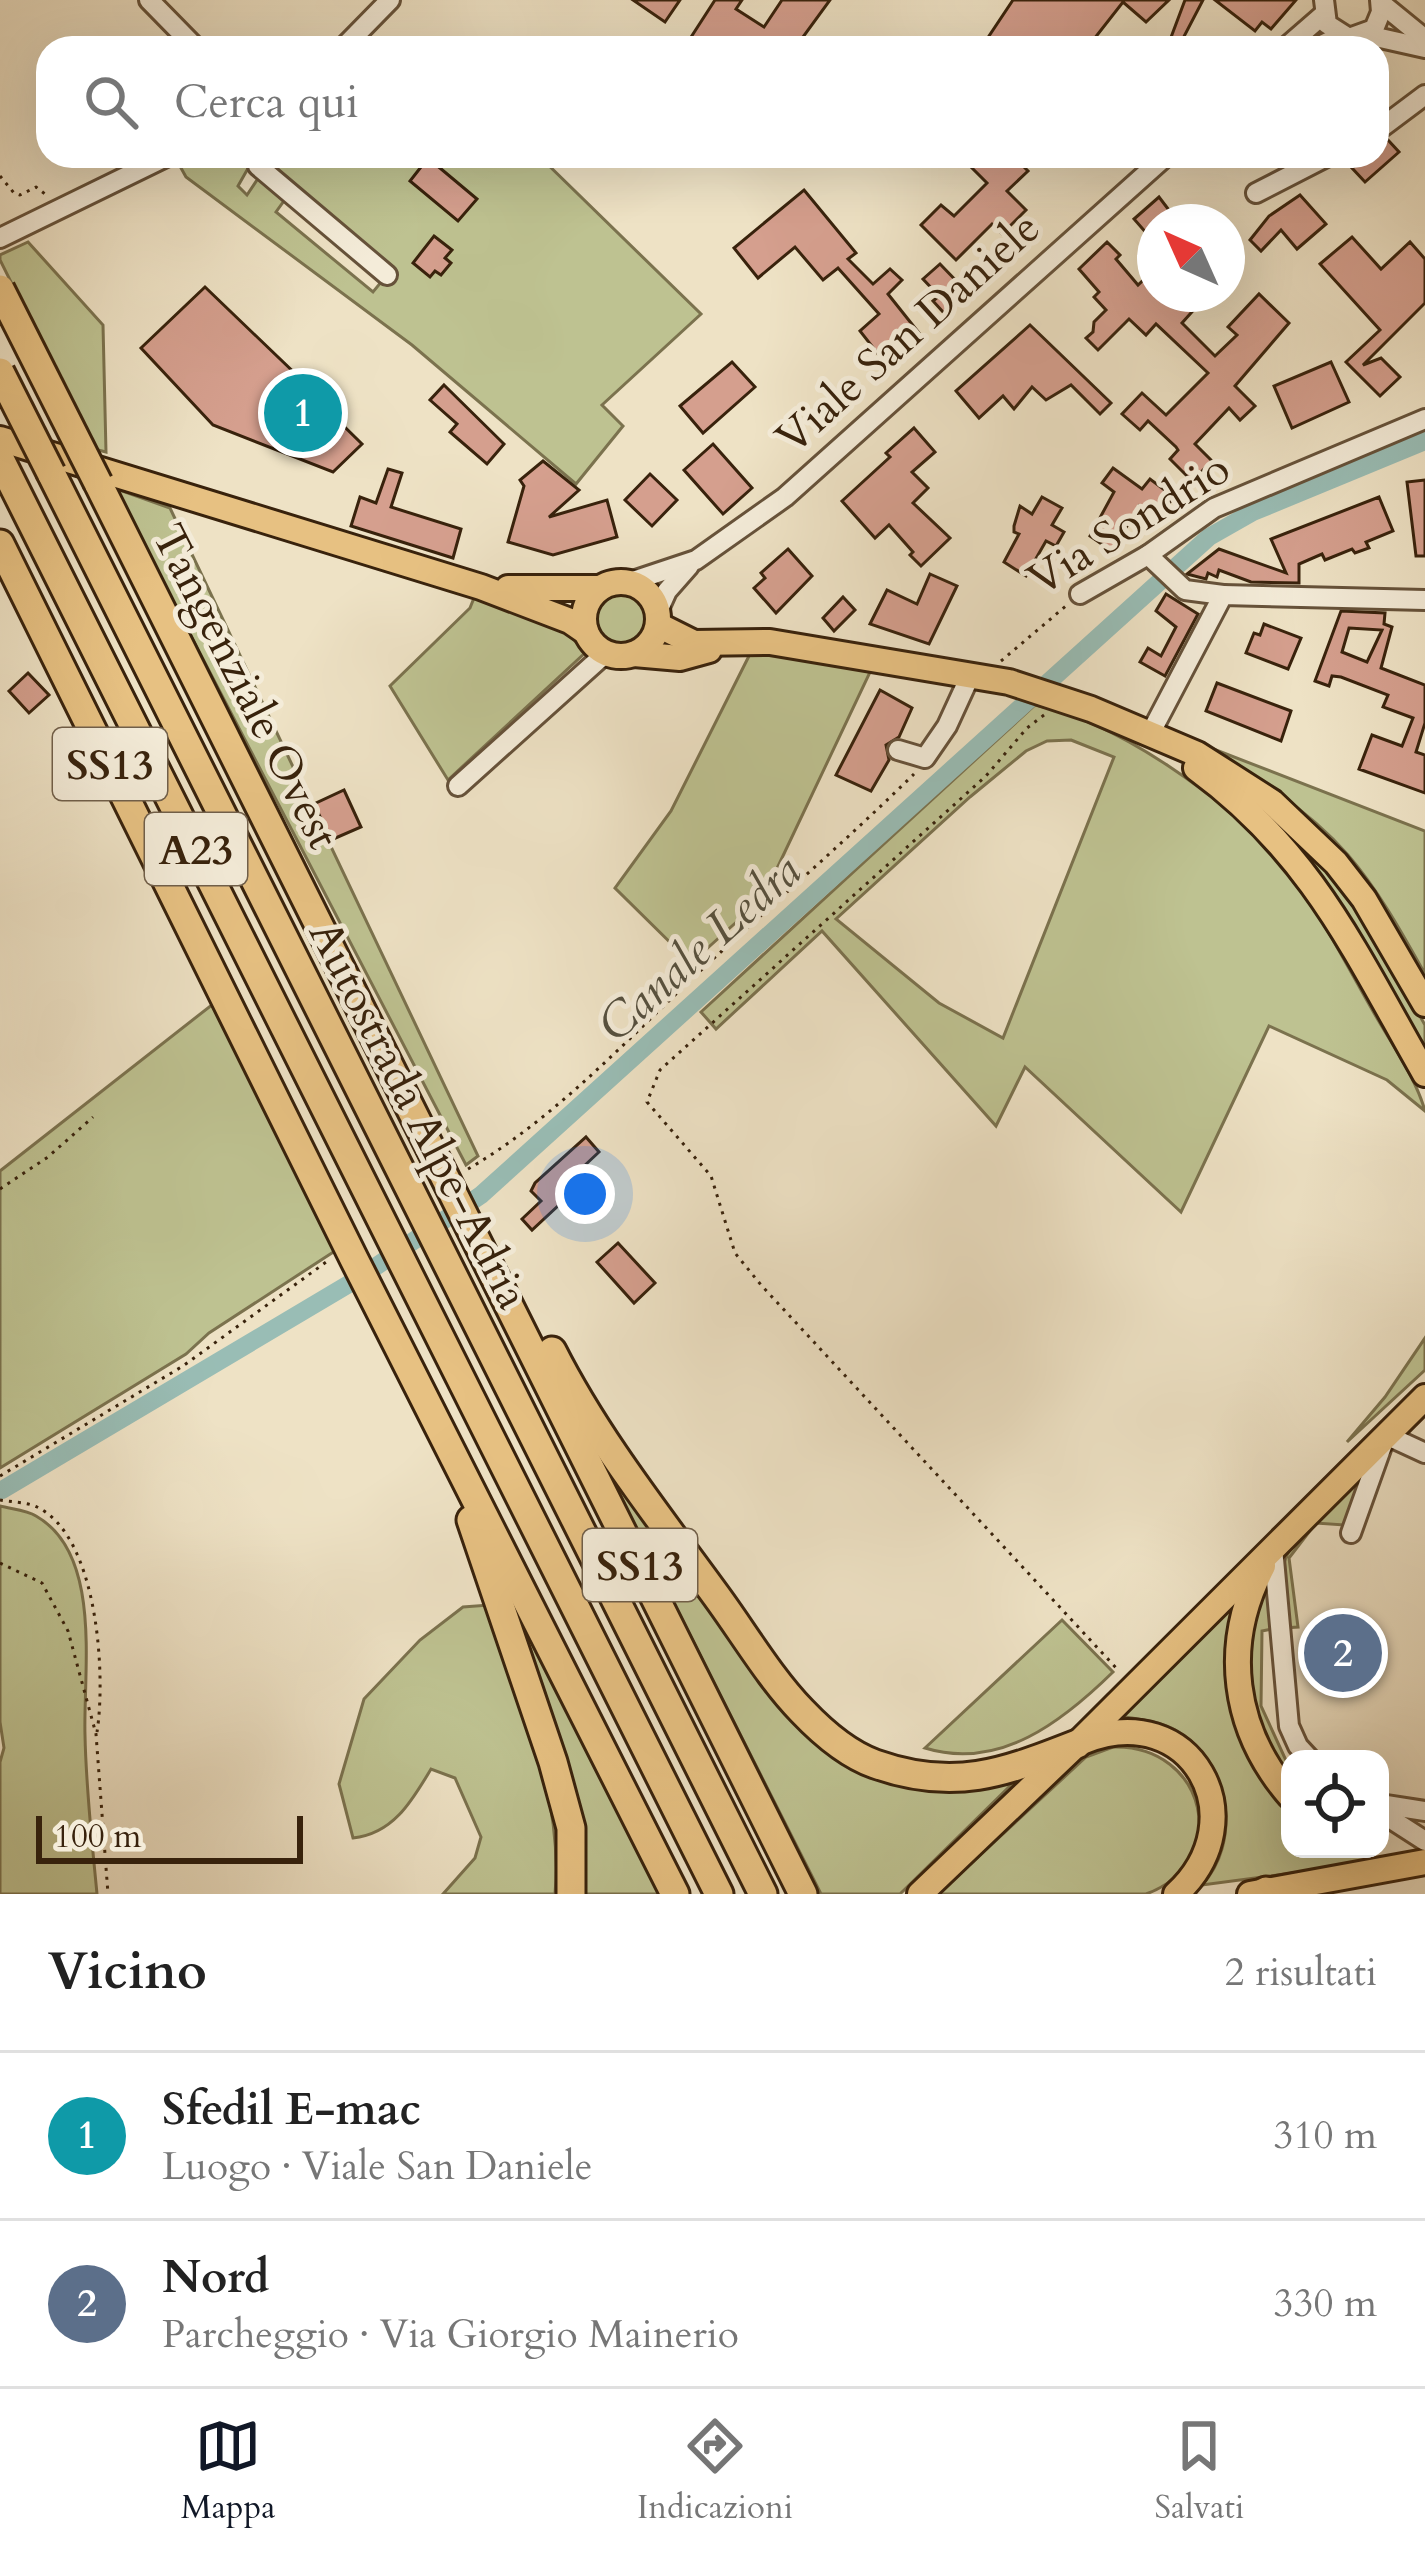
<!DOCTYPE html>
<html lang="it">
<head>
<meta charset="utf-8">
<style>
	body { margin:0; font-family:Cardo,serif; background:#f6f6f6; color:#222 }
	.controls { position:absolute; right:36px; bottom:36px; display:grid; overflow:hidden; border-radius:24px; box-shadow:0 12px 48px #0002 }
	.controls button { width:108px; height:108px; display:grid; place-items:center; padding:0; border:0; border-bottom:3px solid #e0e0e0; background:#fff; color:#222; font:60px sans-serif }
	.compass { position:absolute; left:1137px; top:204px; width:108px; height:108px; border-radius:50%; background:#fff; box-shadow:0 12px 48px #0002; rotate:315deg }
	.scale { position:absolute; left:36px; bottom:30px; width:267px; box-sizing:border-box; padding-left:12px; border:6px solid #38220c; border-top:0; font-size:33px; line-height:42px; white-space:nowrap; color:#38220c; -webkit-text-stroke:9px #f4ecd9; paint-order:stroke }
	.you { position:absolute; left:585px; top:1194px; width:42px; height:42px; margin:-30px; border:9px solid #fff; border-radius:50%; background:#1a73e8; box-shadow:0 0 0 18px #1a73e833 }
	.badge { display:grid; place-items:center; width:78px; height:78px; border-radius:50%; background:#111827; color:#fff; font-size:39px; font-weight:700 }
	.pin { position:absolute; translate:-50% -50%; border:6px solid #fff; box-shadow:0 3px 12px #0006 }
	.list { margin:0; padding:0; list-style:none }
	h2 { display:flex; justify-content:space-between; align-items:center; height:156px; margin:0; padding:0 48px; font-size:51px }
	h2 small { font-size:39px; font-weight:400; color:#767676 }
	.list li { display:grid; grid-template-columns:78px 1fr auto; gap:36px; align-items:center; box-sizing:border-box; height:168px; padding:0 48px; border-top:3px solid #e0e0e0 }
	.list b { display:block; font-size:45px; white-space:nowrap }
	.list p { margin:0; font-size:39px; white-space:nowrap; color:#767676 }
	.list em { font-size:39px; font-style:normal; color:#767676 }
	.icon { flex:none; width:66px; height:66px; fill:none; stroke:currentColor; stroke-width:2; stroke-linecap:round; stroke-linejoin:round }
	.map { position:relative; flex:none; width:1425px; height:1894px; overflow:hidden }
	.search { position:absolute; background:#fff; box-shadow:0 12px 48px #0002; left:36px; right:36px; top:36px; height:132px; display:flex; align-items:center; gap:30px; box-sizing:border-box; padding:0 42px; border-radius:36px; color:#767676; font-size:45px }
	.sheet { height:492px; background:#fff }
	nav { display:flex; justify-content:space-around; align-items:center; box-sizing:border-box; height:168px; border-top:3px solid #e0e0e0; background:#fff; font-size:33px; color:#767676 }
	nav a { display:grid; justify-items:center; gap:6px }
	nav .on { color:#111827 }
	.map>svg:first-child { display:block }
	.green { fill:#bec291; stroke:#7b724e; stroke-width:3; fill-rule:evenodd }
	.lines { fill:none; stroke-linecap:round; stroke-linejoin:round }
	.canal { stroke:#99bdb5; stroke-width:18 }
	.building { fill:#d59f8e; stroke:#38220c; stroke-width:3; fill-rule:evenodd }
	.minor-casing { stroke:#66523a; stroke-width:24 }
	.major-casing { stroke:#38220c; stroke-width:30 }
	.highway-casing { stroke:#38220c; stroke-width:33 }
	.path { stroke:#38220c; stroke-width:3; stroke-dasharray:3 6; stroke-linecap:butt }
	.minor { stroke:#f4ecd9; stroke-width:18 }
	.major { stroke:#e7c182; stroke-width:24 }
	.highway { stroke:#e7c182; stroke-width:27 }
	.highway-bridge-casing { stroke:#38220c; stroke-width:33; stroke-linecap:butt }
	.highway-bridge { stroke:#e7c182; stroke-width:27 }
	.labels { text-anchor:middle; stroke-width:10; stroke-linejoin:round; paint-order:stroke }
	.shield { fill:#f4ecd9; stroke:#705f4a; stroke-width:3 }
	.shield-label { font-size:42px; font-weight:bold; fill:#38220c }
	.street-label { font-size:45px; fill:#38220c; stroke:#f4ecd9 }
	.water-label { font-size:48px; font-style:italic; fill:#55503f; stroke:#f4ecd9 }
</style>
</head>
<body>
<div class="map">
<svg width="1425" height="1894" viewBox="0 0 1425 1894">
	<rect width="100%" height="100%" fill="#eee2c5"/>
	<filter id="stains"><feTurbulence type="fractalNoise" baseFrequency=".00167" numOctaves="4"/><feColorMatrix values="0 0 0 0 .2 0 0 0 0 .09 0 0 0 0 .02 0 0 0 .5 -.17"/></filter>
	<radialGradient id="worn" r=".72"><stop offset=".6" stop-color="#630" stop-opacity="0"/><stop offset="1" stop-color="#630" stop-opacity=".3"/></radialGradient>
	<g class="green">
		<polygon points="183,156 255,156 238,186 247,195 259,177 286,198 276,212 373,292 387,275 267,167 274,156 539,156 701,314 602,405 623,426 576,484 412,345 186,177 176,159"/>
		<polygon points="28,242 103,325 106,452 94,449 0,260 0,255"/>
		<polygon points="114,488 170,508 478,1156 466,1165"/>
		<polygon points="476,593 560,628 587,651 448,780 390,686 470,608"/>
		<circle cx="621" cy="620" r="25"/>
		<polygon points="752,650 872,668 763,898 691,963 615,888 671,811"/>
		<path d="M1035,705C1119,722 1225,798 1281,863C1318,907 1345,963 1374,1013C1391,1043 1416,1078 1425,1111L1387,1080L1269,1026L1181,1212L1025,1067L996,1126L822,931L716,1029L701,1012ZM1071,740L1114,757L1003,1038L939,1003L836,919L970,797L1026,751L1047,741Z"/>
		<path d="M1198,743L1425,831V974C1402,933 1379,891 1348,855C1306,807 1252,775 1198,743Z"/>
		<polygon points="1264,810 1315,854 1365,919 1425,1025 1425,1048 1332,893"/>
		<polygon points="213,1004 338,1249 209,1333 186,1354 0,1468 0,1171"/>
		<polygon points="1425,1338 1425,1370 1347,1442 1385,1397"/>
		<polygon points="583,1424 835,1755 1015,1781 900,1894 821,1894"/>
		<path d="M1371,1464L1344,1525L1316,1523L1289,1558L1298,1627L1284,1628C1283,1608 1279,1582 1284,1563C1293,1531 1347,1488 1371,1464Z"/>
		<path d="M0,1506C11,1509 27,1510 36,1516C103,1554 83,1672 85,1735C86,1789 92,1841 97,1894H0V1762L4,1748L0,1722Z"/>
		<polygon points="497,1558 666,1894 580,1894"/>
		<polygon points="1266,1582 1272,1629 1262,1631 1261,1706 1290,1769 1290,1784 1253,1710 1247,1644"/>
		<path d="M1239,1599L1231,1666L1290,1807V1849H1351L1376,1862L1202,1885C1241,1842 1231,1768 1183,1735C1164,1721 1142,1720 1120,1716Z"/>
		<path d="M489,1605C519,1699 564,1795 555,1894H443L475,1858L481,1837L455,1778L431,1769C412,1801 393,1834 353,1838L339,1784L364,1699L420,1640L463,1607Z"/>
		<path d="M1062,1620L1113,1672C1063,1721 1000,1771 925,1748Z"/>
		<path d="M1113,1747C1206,1744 1234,1862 1146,1894H938L1086,1757Z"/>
	</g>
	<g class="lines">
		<polyline class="canal" points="2,1490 359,1278 481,1195 1209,537 1253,512 1425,441"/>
	</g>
	<g class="building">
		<polygon points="633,0 680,0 665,22"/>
		<polygon points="715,0 742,0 736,9 764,27 782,0 830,0 795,48 684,48"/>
		<polygon points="1013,0 1169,0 1146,22 1123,2 1087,48 981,48"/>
		<polygon points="1185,0 1203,0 1178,48 1167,48"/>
		<polygon points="1215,0 1296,0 1271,29 1262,22 1255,31"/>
		<polygon points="1388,140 1399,152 1365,182 1352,168 1366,156 1377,156 1377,146"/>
		<polygon points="960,156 1013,156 1028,171 1007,191 1026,210 1002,234 992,224 956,260 921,225 941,205 954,216 987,183"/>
		<polygon points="428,158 477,199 458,221 410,181"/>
		<polygon points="804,190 856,253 848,259 873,284 890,269 902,280 888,294 919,333 892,362 882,351 878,354 860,331 879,314 838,268 823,280 795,247 758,278 734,248"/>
		<polygon points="1300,195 1326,224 1297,249 1281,230 1261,251 1250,240 1269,216"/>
		<polygon points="1159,197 1178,222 1155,222 1155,243 1134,219"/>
		<polygon points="434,236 452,250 445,258 451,263 441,275 435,271 430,277 413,263"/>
		<polygon points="1352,237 1381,269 1410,242 1425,259 1425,303 1363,365 1381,358 1400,377 1380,396 1346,362 1380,330 1320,264"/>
		<polygon points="1107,242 1120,255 1116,259 1138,285 1155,269 1155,294 1208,294 1182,323 1215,356 1237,335 1228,327 1259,294 1289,323 1235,386 1255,406 1240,420 1229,408 1195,444 1212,461 1192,481 1170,459 1178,450 1176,447 1148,421 1140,430 1122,414 1142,393 1166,415 1208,373 1156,324 1146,335 1129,319 1098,350 1086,338 1093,332 1094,322 1106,310 1094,297 1099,292 1079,269"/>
		<polygon points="940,264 966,291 944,313 933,301 939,296 923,279"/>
		<polygon points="205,287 305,383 303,386 362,444 333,472 213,425 141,348"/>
		<polygon points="1030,325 1111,403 1100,414 1071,385 1046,400 1032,387 1014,409 1003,396 979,418 956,391"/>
		<polygon points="732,362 755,387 703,433 680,406"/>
		<polygon points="1331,362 1349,402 1292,428 1274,386"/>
		<polygon points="444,385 504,444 487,464 450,432 457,424 430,400"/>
		<polygon points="914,428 935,452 912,472 928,488 913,503 950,538 921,566 910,555 913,552 889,525 875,538 842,501 890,457 886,453"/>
		<polygon points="713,444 752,488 723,514 684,470"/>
		<polygon points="543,461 579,490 549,517 607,500 617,537 553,555 508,542 524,486 520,480"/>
		<polygon points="1113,468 1142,489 1150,479 1174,497 1157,519 1139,506 1112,551 1090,536 1114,492 1102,483"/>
		<polygon points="388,469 402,473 391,507 461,529 453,558 351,526 360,497 376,503"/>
		<polygon points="650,474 677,500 652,526 625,500"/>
		<polygon points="1425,480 1425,556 1416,556 1407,482"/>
		<polygon points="1042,497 1062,508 1052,525 1064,532 1056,546 1046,541 1026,576 1004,562 1019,534 1014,532 1014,526 1020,506 1032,514"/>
		<polygon points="1379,497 1393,531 1366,542 1369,548 1355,553 1352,549 1325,560 1322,554 1299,564 1299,583 1251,582 1219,570 1217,577 1208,573 1206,579 1187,574 1219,549 1286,573 1271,539"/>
		<polygon points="788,549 812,576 776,613 754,588 765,578 761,573"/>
		<polygon points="930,574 957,586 929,644 870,624 887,590 917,604"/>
		<polygon points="1166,594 1198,614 1165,676 1140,662 1148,648 1161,656 1176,627 1156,611"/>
		<polygon points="843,597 855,610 834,631 823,618"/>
		<path d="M1341,611L1385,613L1384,624L1392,627L1381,668L1425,685V723L1416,752L1425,755V793L1359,769L1372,735L1402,746L1413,718L1383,707L1388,695L1341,677L1332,676L1329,686L1315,681ZM1349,628L1382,630L1367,662L1342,652Z"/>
		<polygon points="1264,624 1301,638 1288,669 1246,653 1254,633 1260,635"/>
		<polygon points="28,673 49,695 29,713 9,691"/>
		<polygon points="1217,683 1291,711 1281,741 1206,711"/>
		<polygon points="880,690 912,708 899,737 886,745 889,760 871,791 836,775"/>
		<polygon points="344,790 361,827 331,840 314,804"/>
		<polygon points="586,1137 599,1152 566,1183 574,1191 532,1230 522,1219 541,1201 531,1191 535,1183"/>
		<polygon points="618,1243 655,1283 634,1303 597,1262"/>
	</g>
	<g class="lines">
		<defs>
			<g id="minor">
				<polyline points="149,0 196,48"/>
				<polyline points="1324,0 1327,24 1349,38 1374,29 1381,12 1380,0"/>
				<polyline points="1381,3 1425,39"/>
				<polyline points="1367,35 1425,48"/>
				<polyline points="343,48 390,0"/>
				<polyline points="1285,48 1323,15"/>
				<polyline points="1315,48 1340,36"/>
				<polyline points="1377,131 1425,95"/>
				<polyline points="258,166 387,275"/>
				<polyline points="1256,193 1328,156"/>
				<polyline points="0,238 168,156"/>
				<polyline points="1148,555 1185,590 1223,595"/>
				<polyline points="630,582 696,560 785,497 1166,156"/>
				<polyline points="1080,594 1148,555 1214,508 1425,419"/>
				<polyline points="658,611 667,591 689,566"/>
				<polyline points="1149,736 1223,595 1425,600"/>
				<polyline points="898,750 925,758 947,726 970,676"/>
				<polyline points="458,786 606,653"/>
				<polyline points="1351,1533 1386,1435 1425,1453"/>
				<polyline points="1273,1548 1289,1726 1298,1746 1310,1759"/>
				<polyline points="1380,1804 1425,1811"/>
				<polyline points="1380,1812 1425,1841"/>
			</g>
			<g id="major">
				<polyline points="0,439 481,587 570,621 586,632"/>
				<circle cx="621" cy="619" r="37"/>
				<polyline points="508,588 600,588"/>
				<polyline points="658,625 694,643 770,642 1009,682 1091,709 1197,754 1272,802 1336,863 1364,899 1425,1004"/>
				<polyline points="634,654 680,658 709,650"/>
				<path d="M1196,768C1312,853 1355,952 1425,1074"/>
				<path d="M1263,1566C1221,1645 1233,1730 1290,1796"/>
				<path d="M1084,1741C1191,1698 1258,1819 1176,1894"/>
				<polyline points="920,1894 1077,1744 1425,1397"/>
				<polyline points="1250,1894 1425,1862"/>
			</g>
			<g id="highway">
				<polyline points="0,459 719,1894"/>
				<polyline points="51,473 763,1894"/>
				<polyline points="98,483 803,1894"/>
				<polyline points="0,544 354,1259 675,1894"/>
				<path d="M552,1351C597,1440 662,1521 720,1601C746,1637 771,1679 802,1711C822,1732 847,1754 875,1764C954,1792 1003,1773 1077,1744"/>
				<polyline points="471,1520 553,1762 571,1828 571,1894"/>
				<polyline points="1261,1894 1266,1891"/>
			</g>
		</defs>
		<use href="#minor" class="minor-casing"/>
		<use href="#major" class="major-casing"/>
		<use href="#highway" class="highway-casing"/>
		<g class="path">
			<polyline points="309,156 323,167"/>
			<polyline points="0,176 14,193 20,195 36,187 45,194"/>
			<polyline points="1001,661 1067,605"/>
			<polyline points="1044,715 1027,728 986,776 660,1070 647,1102 711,1176 735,1253 761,1285 1119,1671"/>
			<path d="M468,1169C554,1119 626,1041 698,973C770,906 844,843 914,774"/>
			<polyline points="0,1189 48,1157 93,1117"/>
			<polyline points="0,1476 183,1366 329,1260"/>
			<path d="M0,1500C11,1502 27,1502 37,1507C98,1536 106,1675 97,1732"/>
			<polyline points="0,1563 42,1583 68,1631 96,1734 108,1894"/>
		</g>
		<use href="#minor" class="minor"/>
		<use href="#major" class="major"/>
		<use href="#highway" class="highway"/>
		<defs>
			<g id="highway-bridge">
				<polyline points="0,289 98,483"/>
				<polyline points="0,372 51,473"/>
			</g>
		</defs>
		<use href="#highway-bridge" class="highway-bridge-casing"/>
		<use href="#highway-bridge" class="highway-bridge"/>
	</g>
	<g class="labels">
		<g class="shield">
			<rect x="53" y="728" width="114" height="72" rx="9"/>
			<rect x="145" y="813" width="102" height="72" rx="9"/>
			<rect x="583" y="1529" width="114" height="72" rx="9"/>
		</g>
		<g class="shield-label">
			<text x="110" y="779">SS13</text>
			<text x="196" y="864">A23</text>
			<text x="640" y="1580">SS13</text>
		</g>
		<g class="street-label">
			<text transform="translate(907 332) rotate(-42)" y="16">Viale San Daniele</text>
			<text transform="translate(1128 523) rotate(-32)" y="16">Via Sondrio</text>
			<text transform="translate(247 686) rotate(63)" y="16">Tangenziale Ovest</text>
			<text transform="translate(420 1114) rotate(63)" y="16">Autostrada Alpe-Adria</text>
		</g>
		<g class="water-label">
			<text transform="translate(698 947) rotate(-42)" y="17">Canale Ledra</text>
		</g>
	</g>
	<rect width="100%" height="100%" filter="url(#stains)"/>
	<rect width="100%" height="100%" fill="url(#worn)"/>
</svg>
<div class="controls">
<button><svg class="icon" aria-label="locate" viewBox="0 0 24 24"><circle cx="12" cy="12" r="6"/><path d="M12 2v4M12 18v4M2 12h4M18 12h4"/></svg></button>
</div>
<svg class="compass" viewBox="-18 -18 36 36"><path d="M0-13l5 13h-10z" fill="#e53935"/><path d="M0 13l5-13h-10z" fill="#767676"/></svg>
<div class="scale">100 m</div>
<div class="you"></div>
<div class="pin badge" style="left:303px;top:413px;background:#0f9aa8">1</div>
<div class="pin badge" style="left:1343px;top:1653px;background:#5c6f8a">2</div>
<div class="search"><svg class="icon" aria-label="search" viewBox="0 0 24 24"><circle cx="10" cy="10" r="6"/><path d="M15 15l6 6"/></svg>Cerca qui</div>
</div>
<section class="sheet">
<h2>Vicino<small>2 risultati</small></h2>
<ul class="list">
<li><span class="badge" style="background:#0f9aa8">1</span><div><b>Sfedil E-mac</b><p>Luogo · Viale San Daniele</p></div><em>310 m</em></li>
<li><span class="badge" style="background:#5c6f8a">2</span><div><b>Nord</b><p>Parcheggio · Via Giorgio Mainerio</p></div><em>330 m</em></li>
</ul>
</section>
<nav>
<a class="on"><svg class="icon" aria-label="map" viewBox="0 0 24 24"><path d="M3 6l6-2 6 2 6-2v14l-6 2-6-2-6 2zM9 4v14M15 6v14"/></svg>Mappa</a>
<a><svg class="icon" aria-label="directions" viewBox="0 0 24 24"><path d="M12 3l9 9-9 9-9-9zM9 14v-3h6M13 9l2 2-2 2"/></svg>Indicazioni</a>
<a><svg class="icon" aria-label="saved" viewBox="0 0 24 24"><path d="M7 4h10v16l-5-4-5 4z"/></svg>Salvati</a>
</nav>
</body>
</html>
